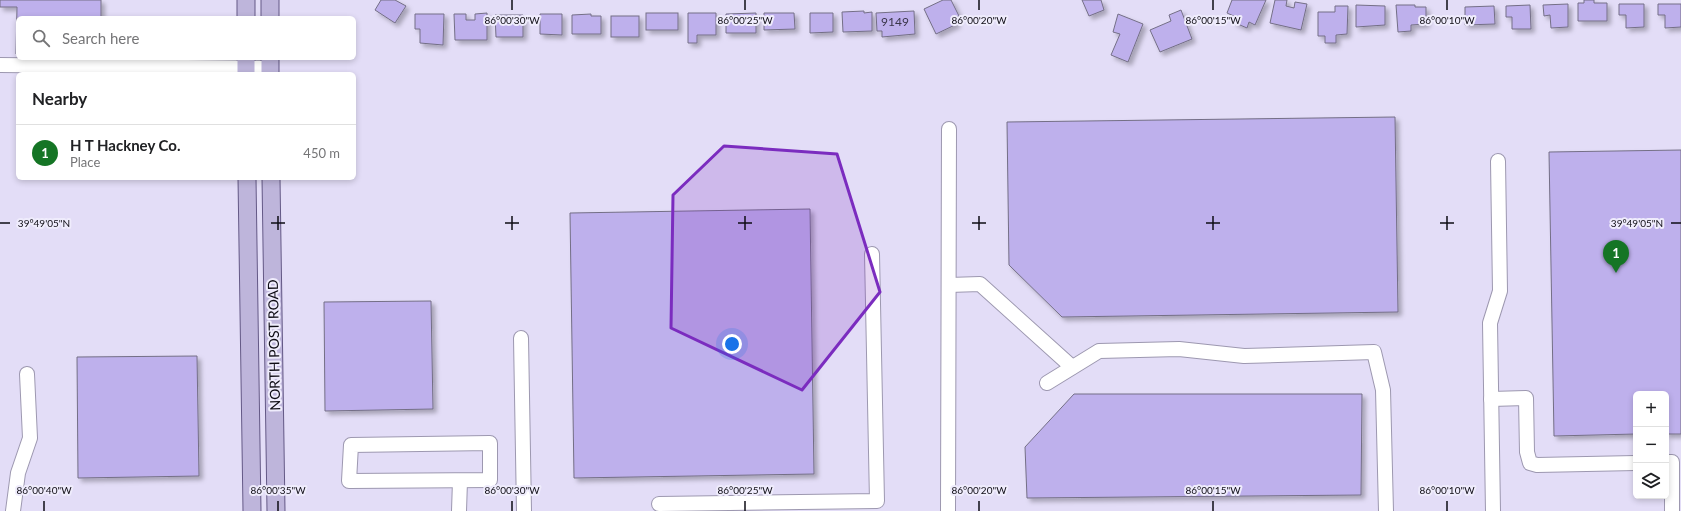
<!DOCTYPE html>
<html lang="en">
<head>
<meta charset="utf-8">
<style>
	body { margin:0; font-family:Lato,sans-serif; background:#f2f2f2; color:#202124 }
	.controls { position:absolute; right:12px; bottom:12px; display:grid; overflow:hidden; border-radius:6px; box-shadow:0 2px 6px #0003 }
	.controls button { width:36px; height:36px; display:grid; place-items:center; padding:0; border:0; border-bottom:1px solid #e0e0e0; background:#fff; color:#202124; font:20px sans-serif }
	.you { position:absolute; left:732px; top:344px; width:14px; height:14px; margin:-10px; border:3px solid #fff; border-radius:50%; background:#1a73e8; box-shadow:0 0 0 6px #1a73e833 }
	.badge { display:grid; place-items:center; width:26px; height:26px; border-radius:50%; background:#157525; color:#fff; font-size:13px; font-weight:700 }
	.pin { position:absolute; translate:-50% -33px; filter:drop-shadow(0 1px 2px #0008) }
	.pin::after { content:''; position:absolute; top:21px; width:14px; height:12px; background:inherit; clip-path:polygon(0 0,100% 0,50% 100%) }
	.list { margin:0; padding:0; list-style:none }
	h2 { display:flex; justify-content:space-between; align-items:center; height:52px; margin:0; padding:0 16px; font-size:17px }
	h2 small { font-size:13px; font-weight:400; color:#757577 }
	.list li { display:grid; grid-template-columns:26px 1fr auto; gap:12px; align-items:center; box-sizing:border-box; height:56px; padding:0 16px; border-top:1px solid #e0e0e0 }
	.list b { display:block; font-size:15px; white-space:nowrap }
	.list p { margin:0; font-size:13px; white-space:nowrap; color:#757577 }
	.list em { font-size:13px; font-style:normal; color:#757577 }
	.icon { flex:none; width:22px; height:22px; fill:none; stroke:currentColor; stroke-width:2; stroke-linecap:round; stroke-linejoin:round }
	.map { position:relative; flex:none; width:1681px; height:511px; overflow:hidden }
	.search { position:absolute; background:#fff; box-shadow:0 2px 6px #0003; left:16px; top:16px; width:340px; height:44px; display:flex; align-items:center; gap:10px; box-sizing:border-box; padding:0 14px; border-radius:6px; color:#757577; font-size:15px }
	.panel { position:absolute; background:#fff; box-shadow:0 2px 6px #0003; left:16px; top:72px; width:340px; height:108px; border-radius:6px }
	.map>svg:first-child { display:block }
	.building { fill:#beb0ec; stroke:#746f86; filter:url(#shadow) }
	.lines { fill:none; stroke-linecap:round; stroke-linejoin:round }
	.minor-casing { stroke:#9d98b0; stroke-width:16 }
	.major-casing { stroke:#645986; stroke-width:19 }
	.minor { stroke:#fff; stroke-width:14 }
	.major { stroke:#beb5db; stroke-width:17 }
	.marked { fill:#7b2cbf; fill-opacity:0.2; stroke:#7b2cbf; stroke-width:3; stroke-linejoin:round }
	.ticks { fill:none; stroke:#0e0c14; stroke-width:1.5 }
	.labels { text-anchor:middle; stroke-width:4; stroke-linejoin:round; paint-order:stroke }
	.number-label { font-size:12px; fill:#3a354a }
	.street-label { font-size:14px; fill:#0e0c14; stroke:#efecfc }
	.ticks-label { font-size:10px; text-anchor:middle; fill:#0e0c14; stroke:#efecfc; stroke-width:4; stroke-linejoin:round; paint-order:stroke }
</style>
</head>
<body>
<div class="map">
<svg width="1681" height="511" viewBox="0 0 1681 511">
	<defs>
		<filter id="shadow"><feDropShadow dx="3.5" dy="3.5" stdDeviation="2" flood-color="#0004"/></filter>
	</defs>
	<rect width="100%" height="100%" fill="#e3ddf7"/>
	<g class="building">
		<polygon points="0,0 101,0 101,18 18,18 18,54 16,54 17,7 0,7"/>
		<polygon points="381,0 395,0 406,6 395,23 375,10"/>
		<polygon points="943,0 951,0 959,16 954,18 957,24 936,34 924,9"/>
		<polygon points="1082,0 1101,0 1104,10 1089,16"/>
		<polygon points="1232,0 1266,0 1255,25 1249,22 1247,28 1233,22 1236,17 1227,13"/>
		<polygon points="1275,0 1287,0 1286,6 1294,8 1295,2 1307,4 1301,30 1270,23"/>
		<polygon points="1584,0 1594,0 1594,3 1607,3 1607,21 1578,21 1578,3 1584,3"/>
		<polygon points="1568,4 1568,27 1551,28 1550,15 1544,16 1543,5"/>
		<polygon points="1619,4 1644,4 1644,27 1626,28 1626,15 1619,15"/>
		<polygon points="1658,4 1681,4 1681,27 1665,28 1665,15 1658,15"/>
		<polygon points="1356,5 1385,6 1385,25 1356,27"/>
		<polygon points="1396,5 1415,5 1415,7 1426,7 1426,24 1411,25 1411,31 1398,32"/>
		<polygon points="1530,5 1531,29 1512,29 1512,17 1506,17 1506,6"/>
		<polygon points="1335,6 1348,6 1347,34 1336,35 1336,43 1325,43 1325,36 1318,36 1318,12 1335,12"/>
		<polygon points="1494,6 1495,24 1465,25 1465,7"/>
		<polygon points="1181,10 1192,39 1160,52 1150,30 1171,21 1169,15"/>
		<polygon points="864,11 864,13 872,12 872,31 843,32 842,12"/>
		<polygon points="914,11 915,34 882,37 882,31 877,31 876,13"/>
		<polygon points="487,13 487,40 455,40 454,14 466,14 466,20 475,20 475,14"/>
		<rect x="646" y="13" width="32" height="17"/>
		<polygon points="688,13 716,13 716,35 697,35 697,43 688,43"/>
		<polygon points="756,13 756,33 726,33 726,14"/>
		<polygon points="764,13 794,13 795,29 764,30"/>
		<polygon points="810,13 833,13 833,32 810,33"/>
		<polygon points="415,14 444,14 443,45 420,43 420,29 415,29"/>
		<polygon points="540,14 562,14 562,35 540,34"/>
		<polygon points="591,14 591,16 601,16 601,34 572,34 572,15"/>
		<polygon points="1118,14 1143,24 1128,62 1111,55 1120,34 1113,32"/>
		<polygon points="495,15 523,15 523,37 496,37"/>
		<rect x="611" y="16" width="28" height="21"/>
		<polygon points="1395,117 1398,312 1062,317 1009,265 1007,122"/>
		<polygon points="1681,150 1681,434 1666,434 1666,394 1636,394 1636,434 1554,436 1549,152"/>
		<polygon points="810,209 814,474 574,478 570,213"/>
		<polygon points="431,301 433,409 325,411 324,302"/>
		<polygon points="197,356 199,476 78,478 77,357"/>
		<polygon points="1074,394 1362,394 1361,495 1027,498 1025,447"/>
	</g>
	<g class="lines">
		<defs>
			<g id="minor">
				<polyline points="0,65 270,68"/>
				<polyline points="949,285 980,284 1072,367"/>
				<polyline points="521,338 524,511"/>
				<polyline points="1047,383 1099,351 1179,349 1244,356 1374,352 1383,390 1386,511"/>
				<polyline points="1491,399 1526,398 1527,452 1530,463 1537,465 1636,463"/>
				<polygon points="490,443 490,480 349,481 351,445"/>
				<polyline points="1666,462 1672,462 1672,511"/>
				<polyline points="659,504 877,501 872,254"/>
				<polyline points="13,511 18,473 30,438 27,374"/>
				<polyline points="459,511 460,481"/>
				<polyline points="948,511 949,129"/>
				<polyline points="1493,511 1490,323 1500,291 1498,161"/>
			</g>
			<g id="major">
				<polyline points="246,0 246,18"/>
				<polyline points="270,0 270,18"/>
				<polyline points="246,58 246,74"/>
				<polyline points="270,58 270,74"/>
				<polyline points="247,178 252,511"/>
				<polyline points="271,178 276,511"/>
			</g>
		</defs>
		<use href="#minor" class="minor-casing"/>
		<use href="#major" class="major-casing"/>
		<use href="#minor" class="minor"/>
		<use href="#major" class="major"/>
	</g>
	<path class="marked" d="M724,146L837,154L880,292L802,390L671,328L673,195Z"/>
	<path class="ticks" d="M512,0V10M745,0V10M979,0V10M1213,0V10M1447,0V10M278,216V230M512,216V230M745,216V230M979,216V230M1213,216V230M1447,216V230M0,223H10M271,223H285M505,223H519M738,223H752M972,223H986M1206,223H1220M1440,223H1454M1671,223H1681M44,501V511M278,501V511M512,501V511M745,501V511M979,501V511M1213,501V511M1447,501V511"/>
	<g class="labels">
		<g class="number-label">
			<text x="895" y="26">9149</text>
		</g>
		<g class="street-label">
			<text transform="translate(274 345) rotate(-91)" y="5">NORTH POST ROAD</text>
		</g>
	</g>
	<g class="ticks-label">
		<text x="512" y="24">86°00'30"W</text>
		<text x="745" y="24">86°00'25"W</text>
		<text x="979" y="24">86°00'20"W</text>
		<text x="1213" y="24">86°00'15"W</text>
		<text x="1447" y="24">86°00'10"W</text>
		<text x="44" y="227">39°49'05"N</text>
		<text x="1637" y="227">39°49'05"N</text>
		<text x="44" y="494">86°00'40"W</text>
		<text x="278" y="494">86°00'35"W</text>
		<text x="512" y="494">86°00'30"W</text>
		<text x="745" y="494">86°00'25"W</text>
		<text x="979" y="494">86°00'20"W</text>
		<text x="1213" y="494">86°00'15"W</text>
		<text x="1447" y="494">86°00'10"W</text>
	</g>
</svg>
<div class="controls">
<button>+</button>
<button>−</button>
<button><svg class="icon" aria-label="layers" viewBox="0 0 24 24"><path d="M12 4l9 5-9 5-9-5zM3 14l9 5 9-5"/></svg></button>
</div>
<div class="you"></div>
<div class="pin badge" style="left:1616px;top:273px">1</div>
<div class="search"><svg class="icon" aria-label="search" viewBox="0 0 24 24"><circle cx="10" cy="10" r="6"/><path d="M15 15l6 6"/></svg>Search here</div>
<section class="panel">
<h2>Nearby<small></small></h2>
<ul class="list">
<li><span class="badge">1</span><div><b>H T Hackney Co.</b><p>Place</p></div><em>450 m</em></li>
</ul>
</section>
</div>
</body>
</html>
